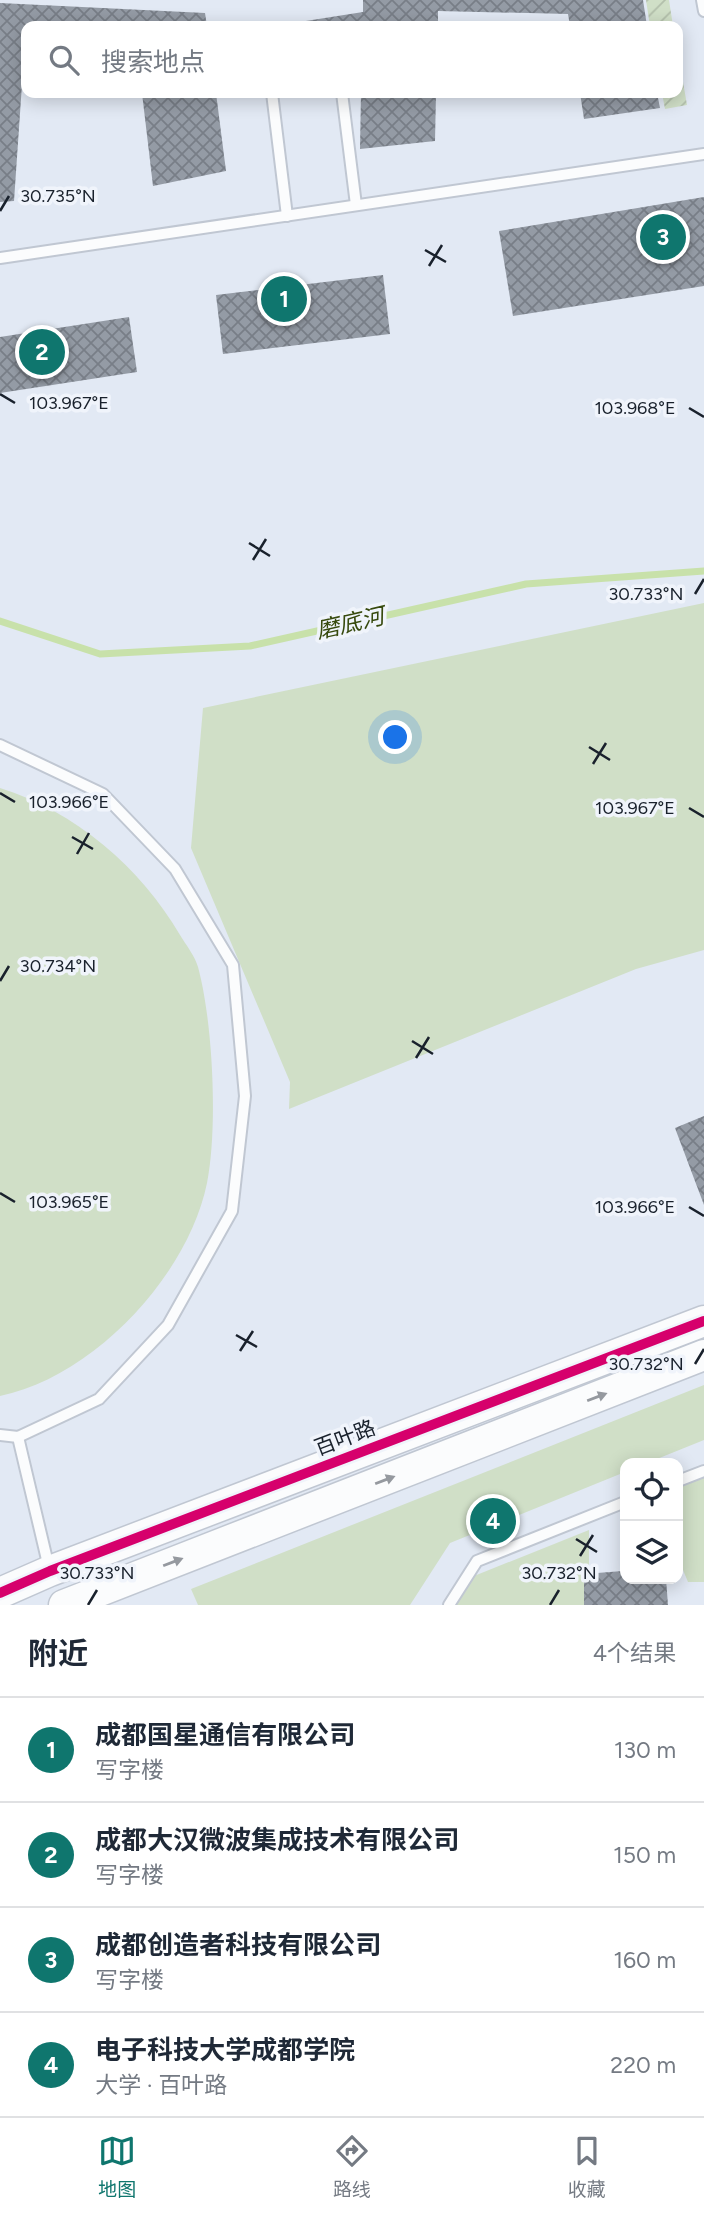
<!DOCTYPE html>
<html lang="zh">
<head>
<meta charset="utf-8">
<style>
	body { margin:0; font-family:Figtree,"Noto Sans SC",sans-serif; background:#f6f6f7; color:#1f2937 }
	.controls { position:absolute; right:21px; bottom:21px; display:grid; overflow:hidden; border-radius:14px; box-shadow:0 4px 18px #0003 }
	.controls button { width:63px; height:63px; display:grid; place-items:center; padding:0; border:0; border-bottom:2px solid #e0e1e3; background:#fff; color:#1f2937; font:35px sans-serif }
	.you { position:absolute; left:396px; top:738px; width:24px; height:24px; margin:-18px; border:5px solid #fff; border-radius:50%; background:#1a73e8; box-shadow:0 0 0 10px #1a73e833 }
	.badge { display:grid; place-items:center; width:46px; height:46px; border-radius:50%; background:#0f766e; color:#fff; font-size:23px; font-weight:700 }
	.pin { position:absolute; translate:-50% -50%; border:4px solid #fff; box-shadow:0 2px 7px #0006 }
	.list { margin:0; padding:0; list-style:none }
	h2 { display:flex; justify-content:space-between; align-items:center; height:91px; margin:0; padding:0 28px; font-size:30px }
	h2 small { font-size:23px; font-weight:400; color:#747a83 }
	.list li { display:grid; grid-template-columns:46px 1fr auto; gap:21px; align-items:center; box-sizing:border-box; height:105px; padding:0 28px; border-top:2px solid #e0e1e3 }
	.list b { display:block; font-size:26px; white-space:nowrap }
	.list p { margin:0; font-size:23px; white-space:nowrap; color:#747a83 }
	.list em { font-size:23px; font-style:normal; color:#747a83 }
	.icon { flex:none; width:38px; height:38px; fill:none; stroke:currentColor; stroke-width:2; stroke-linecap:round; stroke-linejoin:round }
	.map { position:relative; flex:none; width:704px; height:1605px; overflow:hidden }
	.search { position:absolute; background:#fff; box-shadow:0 4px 18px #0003; left:21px; right:21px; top:21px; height:77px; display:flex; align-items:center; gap:18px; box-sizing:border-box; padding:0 24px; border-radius:14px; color:#747a83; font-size:26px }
	.sheet { height:511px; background:#fff }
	nav { display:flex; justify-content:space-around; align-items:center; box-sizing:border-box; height:98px; border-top:2px solid #e0e1e3; background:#fff; font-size:19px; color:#747a83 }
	nav a { display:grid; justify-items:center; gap:4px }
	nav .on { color:#0f766e }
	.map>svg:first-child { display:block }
	.grass { fill:#d0dfc7 }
	.garden { fill:url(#garden-furrows) }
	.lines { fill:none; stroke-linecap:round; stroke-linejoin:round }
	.stream { stroke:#c8e1aa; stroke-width:7 }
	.building { fill:url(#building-cross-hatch) }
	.lane-casing { stroke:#c0c7d2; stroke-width:14 }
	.secondary-casing { stroke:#c0c7d2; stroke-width:33 }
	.lane { stroke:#fbfcfd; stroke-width:10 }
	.secondary { stroke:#fbfcfd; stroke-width:30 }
	.cycleway-casing { stroke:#f0f4fb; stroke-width:15 }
	.cycleway { stroke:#d6006c; stroke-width:10 }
	.oneway { fill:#95999f }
	.ticks { fill:none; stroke:#19212c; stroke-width:2.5 }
	.labels { text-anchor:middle; stroke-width:7; stroke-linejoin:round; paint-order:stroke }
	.street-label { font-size:21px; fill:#19212c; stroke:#f0f4fb }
	.water-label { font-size:23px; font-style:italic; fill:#374a0e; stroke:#f0f4fb }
	.ticks-label { font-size:18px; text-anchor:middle; fill:#19212c; stroke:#f0f4fb; stroke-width:7; stroke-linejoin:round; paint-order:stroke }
</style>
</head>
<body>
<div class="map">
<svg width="704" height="1605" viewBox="0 0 704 1605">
	<defs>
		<pattern id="garden-furrows" width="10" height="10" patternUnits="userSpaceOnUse" patternTransform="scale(1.75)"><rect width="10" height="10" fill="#d0dfc7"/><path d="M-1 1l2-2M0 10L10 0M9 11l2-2" fill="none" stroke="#b2bfab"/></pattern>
		<pattern id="building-cross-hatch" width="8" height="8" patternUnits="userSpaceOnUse" patternTransform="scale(1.75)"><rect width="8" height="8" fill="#949ba5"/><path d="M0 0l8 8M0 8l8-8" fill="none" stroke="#787e87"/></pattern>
	</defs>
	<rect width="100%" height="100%" fill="#e2e9f4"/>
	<g class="grass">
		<polygon points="704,603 704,950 636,969 289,1109 290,1082 191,848 203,708"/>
		<path d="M0,788C75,811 141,868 180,935C186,945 195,956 198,967C213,1022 218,1128 207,1183C188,1276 93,1377 0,1396Z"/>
		<polygon points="704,1385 704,1440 647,1463 625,1463 625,1472 450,1543 410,1605 198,1605 191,1589"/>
		<polygon points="704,1472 704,1582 688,1582 678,1558 678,1482"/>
		<polygon points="589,1530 589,1605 456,1605 474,1576"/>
	</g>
	<g class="garden">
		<polygon points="646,0 669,0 673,26 650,26"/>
		<polygon points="678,53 687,105 665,109 662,93 678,93"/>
	</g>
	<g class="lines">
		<polyline class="stream" points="0,621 100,654 250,646 526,584 704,571"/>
	</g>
	<g class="building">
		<polygon points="363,0 643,0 647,26 570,26 568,14 438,11 438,26 274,26 363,12"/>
		<polygon points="0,3 205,13 207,26 26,26 14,201 0,202"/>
		<polygon points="142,93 216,93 226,171 153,186"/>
		<polygon points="361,93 436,93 435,141 360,149"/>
		<polygon points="580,93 657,93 660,108 584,119"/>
		<polygon points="704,197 704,286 513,316 499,231"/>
		<polygon points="383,275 390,334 223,354 216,295"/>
		<polygon points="129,317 137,372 0,393 0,337"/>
		<polygon points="704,1116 704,1205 675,1128"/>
		<polygon points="625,1550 625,1579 666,1579 668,1605 584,1605 584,1574 623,1571"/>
	</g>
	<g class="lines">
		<defs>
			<g id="lane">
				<polyline points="702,0 704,11"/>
				<polyline points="272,93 287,216"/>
				<polyline points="342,93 356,205"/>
				<polyline points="0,258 704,154"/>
				<polyline points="0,745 103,794 175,869 233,965 245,1096 232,1211 168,1325 99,1399 18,1437 0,1435"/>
				<polyline points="18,1437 49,1568"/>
				<polyline points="678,1481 704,1471"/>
				<polyline points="449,1605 477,1561 625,1502"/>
			</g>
			<g id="secondary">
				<polyline points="0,1593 50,1571 704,1321"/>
				<polyline points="64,1605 704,1355"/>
			</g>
		</defs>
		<use href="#lane" class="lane-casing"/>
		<use href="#secondary" class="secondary-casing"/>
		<use href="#lane" class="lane"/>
		<use href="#secondary" class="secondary"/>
		<defs>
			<polyline id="cycleway" points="0,1593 50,1571 704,1321"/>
		</defs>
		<use href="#cycleway" class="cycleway-casing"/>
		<use href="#cycleway" class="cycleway"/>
	</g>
	<defs><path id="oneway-solid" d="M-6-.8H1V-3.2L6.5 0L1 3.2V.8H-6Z" transform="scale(1.75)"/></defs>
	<g class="oneway">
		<use href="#oneway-solid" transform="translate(597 1397) rotate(-21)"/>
		<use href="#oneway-solid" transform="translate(385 1480) rotate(-21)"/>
		<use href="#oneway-solid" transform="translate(173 1562) rotate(-21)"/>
	</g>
	<path class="ticks" d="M0,211L9,196M425,250L446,262M429,266L442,245M0,394L15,403M689,408L704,417M249,543L270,556M253,560L266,539M695,594L704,579M589,747L610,760M593,764L606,743M0,793L15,802M689,808L704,817M72,837L93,849M77,854L89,833M0,981L9,966M412,1041L433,1054M416,1058L429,1037M0,1193L15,1202M689,1207L704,1216M236,1335L257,1347M240,1351L253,1331M695,1364L704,1349M576,1539L597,1552M580,1556L593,1535M88,1605L97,1590M550,1605L559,1590"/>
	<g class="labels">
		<g class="street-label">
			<text transform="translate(345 1438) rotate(-21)" y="7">百叶路</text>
		</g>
		<g class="water-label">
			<text transform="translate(350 623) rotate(-13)" y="8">磨底河</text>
		</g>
	</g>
	<g class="ticks-label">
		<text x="58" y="202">30.735°N</text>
		<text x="69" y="409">103.967°E</text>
		<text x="635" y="414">103.968°E</text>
		<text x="646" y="600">30.733°N</text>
		<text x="69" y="808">103.966°E</text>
		<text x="635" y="814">103.967°E</text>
		<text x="58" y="972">30.734°N</text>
		<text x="69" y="1208">103.965°E</text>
		<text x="635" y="1213">103.966°E</text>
		<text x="646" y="1370">30.732°N</text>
		<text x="97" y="1579">30.733°N</text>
		<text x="559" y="1579">30.732°N</text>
	</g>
</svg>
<div class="controls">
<button><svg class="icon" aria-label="locate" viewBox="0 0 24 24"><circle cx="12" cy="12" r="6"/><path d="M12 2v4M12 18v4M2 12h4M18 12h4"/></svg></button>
<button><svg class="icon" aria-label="layers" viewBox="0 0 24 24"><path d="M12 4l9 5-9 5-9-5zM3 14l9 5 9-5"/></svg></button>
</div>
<div class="you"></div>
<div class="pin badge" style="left:284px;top:299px">1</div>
<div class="pin badge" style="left:42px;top:352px">2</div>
<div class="pin badge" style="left:663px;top:237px">3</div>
<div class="pin badge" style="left:493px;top:1521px">4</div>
<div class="search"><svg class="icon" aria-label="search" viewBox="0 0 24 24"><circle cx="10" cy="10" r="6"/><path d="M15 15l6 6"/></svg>搜索地点</div>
</div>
<section class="sheet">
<h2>附近<small>4个结果</small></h2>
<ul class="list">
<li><span class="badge">1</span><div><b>成都国星通信有限公司</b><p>写字楼</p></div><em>130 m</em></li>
<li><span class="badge">2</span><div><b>成都大汉微波集成技术有限公司</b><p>写字楼</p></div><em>150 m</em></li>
<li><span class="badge">3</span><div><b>成都创造者科技有限公司</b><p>写字楼</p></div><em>160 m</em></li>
<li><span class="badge">4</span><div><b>电子科技大学成都学院</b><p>大学 · 百叶路</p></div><em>220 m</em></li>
</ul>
</section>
<nav>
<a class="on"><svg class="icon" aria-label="map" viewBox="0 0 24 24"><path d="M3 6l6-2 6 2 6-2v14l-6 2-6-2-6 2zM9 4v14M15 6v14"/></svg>地图</a>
<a><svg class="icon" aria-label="directions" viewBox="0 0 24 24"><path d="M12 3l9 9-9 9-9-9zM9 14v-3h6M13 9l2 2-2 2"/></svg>路线</a>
<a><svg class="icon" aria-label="saved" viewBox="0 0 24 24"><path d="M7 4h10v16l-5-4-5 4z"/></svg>收藏</a>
</nav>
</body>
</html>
